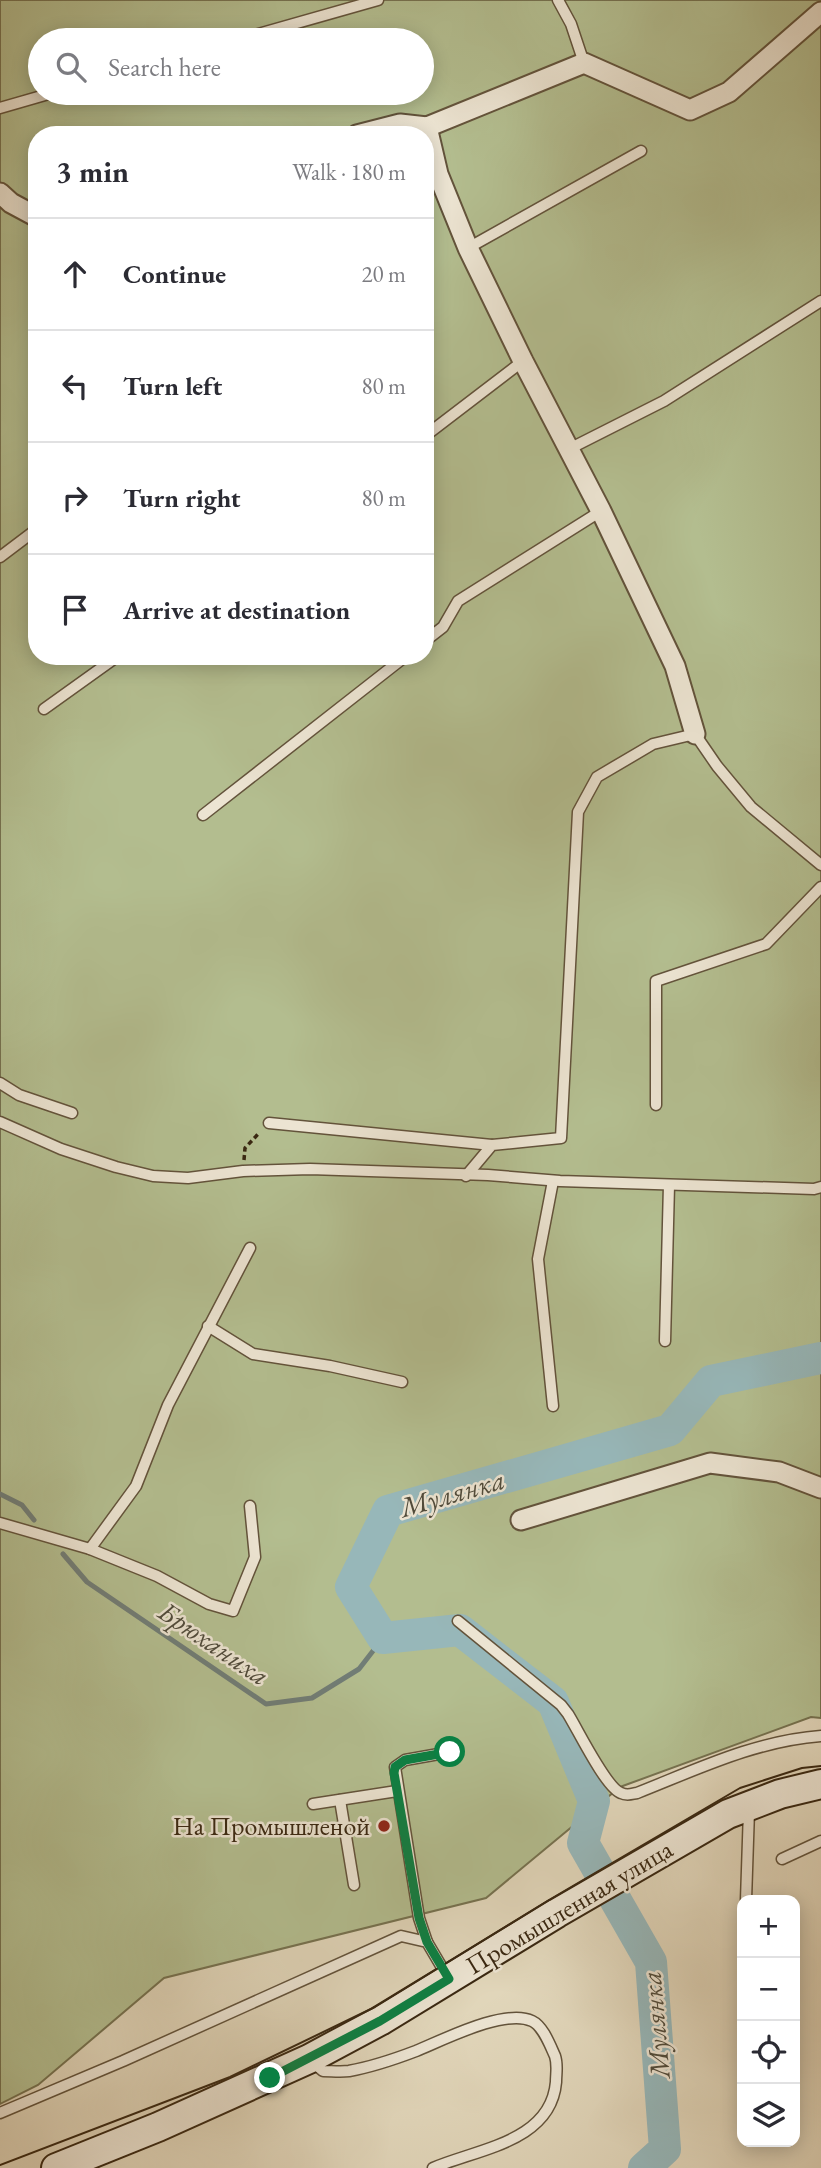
<!DOCTYPE html>
<html lang="en">
<head>
<meta charset="utf-8">
<style>
	body { margin:0; font-family:"EB Garamond",serif; background:#f2f2f3; color:#2b2b33 }
	.controls { position:absolute; right:21px; bottom:21px; display:grid; overflow:hidden; border-radius:14px; box-shadow:0 4px 18px #0003 }
	.controls button { width:63px; height:63px; display:grid; place-items:center; padding:0; border:0; border-bottom:2px solid #e1e1e2; background:#fff; color:#2b2b33; font:35px sans-serif }
	.stop { position:absolute; width:21px; height:21px; margin:-16px; border:5px solid #0b8043; border-radius:50%; background:#fff }
	.stop.end { background:#0b8043; border-color:#fff; box-shadow:0 2px 7px #0008 }
	.list { margin:0; padding:0; list-style:none }
	h2 { display:flex; justify-content:space-between; align-items:center; height:91px; margin:0; padding:0 28px; font-size:30px }
	h2 small { font-size:23px; font-weight:400; color:#7c7c81 }
	.list li { display:grid; grid-template-columns:46px 1fr auto; gap:21px; align-items:center; box-sizing:border-box; height:112px; padding:0 28px; border-top:2px solid #e1e1e2 }
	.list b { display:block; font-size:26px; white-space:nowrap }
	.list em { font-size:23px; font-style:normal; color:#7c7c81 }
	.icon { flex:none; width:38px; height:38px; fill:none; stroke:currentColor; stroke-width:2; stroke-linecap:round; stroke-linejoin:round }
	.map { position:relative; flex:none; width:821px; height:2168px; overflow:hidden }
	.search { position:absolute; background:#fff; box-shadow:0 4px 18px #0003; left:28px; top:28px; width:406px; height:77px; display:flex; align-items:center; gap:18px; box-sizing:border-box; padding:0 24px; border-radius:38px; color:#7c7c81; font-size:26px }
	.panel { position:absolute; background:#fff; box-shadow:0 4px 18px #0003; left:28px; top:126px; width:406px; height:539px; border-radius:28px }
	.map>svg:first-child { display:block }
	.green { fill:#b3bd8f; stroke:#767250; stroke-width:2; fill-rule:evenodd }
	.lines { fill:none; stroke-linecap:round; stroke-linejoin:round }
	.stream { stroke:#717d76; stroke-width:5 }
	.river { stroke:#97b7b9; stroke-width:32 }
	.lane-casing { stroke:#63533b; stroke-width:13 }
	.street-casing { stroke:#63533b; stroke-width:23 }
	.secondary-casing { stroke:#392711; stroke-width:32 }
	.path { stroke:#392711; stroke-width:3.5; stroke-dasharray:5 3.5; stroke-linecap:butt }
	.lane { stroke:#ece4d2; stroke-width:10 }
	.street { stroke:#ece4d2; stroke-width:19 }
	.secondary { stroke:#ece4d2; stroke-width:28 }
	.tram { stroke:#392711; stroke-width:2 }
	.route { stroke:#0b8043; stroke-width:9 }
	.poi-dot { fill:#8f2418; stroke:#ece4d2; stroke-width:2.5 }
	.labels { text-anchor:middle; stroke-width:5; stroke-linejoin:round; paint-order:stroke }
	.poi-label { font-size:26px; fill:#392711; stroke:#ece4d2; text-anchor:end }
	.street-label { font-size:26px; fill:#392711; stroke:#ece4d2 }
	.water-label { font-size:28px; font-style:italic; fill:#504b3b; stroke:#ece4d2 }
</style>
</head>
<body>
<div class="map">
<svg width="821" height="2168" viewBox="0 0 821 2168">
	<rect width="100%" height="100%" fill="#e1d6ba"/>
	<filter id="stains"><feTurbulence type="fractalNoise" baseFrequency=".00286" numOctaves="4"/><feColorMatrix values="0 0 0 0 .2 0 0 0 0 .09 0 0 0 0 .02 0 0 0 .5 -.17"/></filter>
	<radialGradient id="worn" r=".72"><stop offset=".6" stop-color="#630" stop-opacity="0"/><stop offset="1" stop-color="#630" stop-opacity=".3"/></radialGradient>
	<path class="green" d="M0,0H821V1718L811,1717L620,1787L486,1898L164,1978L38,2085L0,2104ZM40,40H422V93H40ZM37,135H425V656H37Z"/>
	<g class="lines">
		<g class="stream">
			<polyline points="0,1494 22,1505 34,1520"/>
			<polyline points="63,1554 87,1582 266,1704 312,1698 359,1669 383,1638"/>
		</g>
		<polyline class="river" points="644,2168 665,2149 651,1962 583,1843 594,1801 553,1702 460,1630 383,1638 351,1587 388,1511 670,1430 711,1381 821,1358"/>
		<defs>
			<g id="lane">
				<polyline points="558,0 571,24 584,63"/>
				<polyline points="237,40 378,0"/>
				<polyline points="0,108 52,93"/>
				<polyline points="468,248 641,151"/>
				<polyline points="425,436 523,361"/>
				<polyline points="569,449 664,401 821,301"/>
				<polyline points="0,557 37,529"/>
				<polyline points="425,641 443,627 458,601 601,511"/>
				<polyline points="44,709 118,656"/>
				<polyline points="203,815 406,656"/>
				<polyline points="0,1083 19,1095 72,1113"/>
				<polyline points="656,1105 656,981 766,944 821,887"/>
				<polyline points="0,1122 61,1149 116,1167 153,1176 188,1178 243,1171 310,1169 488,1175 560,1181 814,1189 821,1187"/>
				<polyline points="269,1123 492,1145"/>
				<polyline points="466,1176 492,1145 561,1138 578,812 597,777 653,744 695,734 717,766 751,807 821,865"/>
				<polyline points="553,1181 538,1259 553,1406"/>
				<polyline points="208,1326 253,1354 330,1366 402,1382"/>
				<polyline points="665,1341 669,1185"/>
				<polyline points="0,1523 90,1549 136,1486 168,1405 250,1248"/>
				<polyline points="90,1549 157,1576 209,1604 233,1611 255,1557 250,1506"/>
				<path d="M458,1621L561,1705L568,1714C578,1730 606,1788 621,1793C627,1796 631,1794 637,1793C698,1769 755,1741 821,1736"/>
				<polyline points="340,1800 354,1885"/>
				<polyline points="313,1804 397,1791"/>
				<polyline points="782,1859 821,1841"/>
				<polyline points="746,1900 749,1810"/>
				<polyline points="427,1942 419,1918 395,1767 405,1760 450,1752"/>
				<path d="M312,2062L323,2071C331,2071 341,2072 349,2071C371,2067 395,2059 416,2051C443,2040 505,2008 532,2021C543,2026 550,2045 555,2056C558,2065 556,2073 556,2082C551,2142 477,2149 433,2168"/>
				<polyline points="0,2113 123,2061 401,1936 427,1942 447,1976"/>
			</g>
			<g id="street">
				<polyline points="427,127 438,174 468,248 523,361 601,511 675,666 695,734"/>
				<polyline points="357,135 400,124 427,127 584,63 690,110 729,92 821,12"/>
				<polyline points="0,193 11,203 37,217"/>
				<polyline points="521,1520 710,1463 779,1472 821,1488"/>
			</g>
			<polyline id="secondary" points="56,2168 158,2127 309,2059 380,2021 557,1913 728,1814 780,1794 821,1784"/>
		</defs>
		<use href="#lane" class="lane-casing"/>
		<use href="#street" class="street-casing"/>
		<use href="#secondary" class="secondary-casing"/>
		<polyline class="path" points="244,1160 245,1148 260,1132"/>
		<use href="#lane" class="lane"/>
		<use href="#street" class="street"/>
		<use href="#secondary" class="secondary"/>
		<polyline class="tram" points="0,2165 230,2077 375,2007 549,1900 740,1788 802,1768 821,1766"/>
	</g>
	<g class="lines">
		<polyline class="route" points="270,2078 380,2021 449,1979 427,1942 419,1918 394,1773 395,1767 405,1760 450,1752"/>
	</g>
	<circle class="poi-dot" cx="384" cy="1826" r="7"/>
	<g class="labels">
		<g class="poi-label">
			<text x="370" y="1835">На Промышленой</text>
		</g>
		<g class="street-label">
			<text transform="translate(569 1907) rotate(-31)" y="9">Промышленная улица</text>
		</g>
		<g class="water-label">
			<text transform="translate(452 1493) rotate(-16)" y="10">Мулянка</text>
			<text transform="translate(214 1643) rotate(34)" y="10">Брюханиха</text>
			<text transform="translate(655 2025) rotate(-95)" y="10">Мулянка</text>
		</g>
	</g>
	<rect width="100%" height="100%" filter="url(#stains)"/>
	<rect width="100%" height="100%" fill="url(#worn)"/>
</svg>
<div class="controls">
<button>+</button>
<button>−</button>
<button><svg class="icon" aria-label="locate" viewBox="0 0 24 24"><circle cx="12" cy="12" r="6"/><path d="M12 2v4M12 18v4M2 12h4M18 12h4"/></svg></button>
<button><svg class="icon" aria-label="layers" viewBox="0 0 24 24"><path d="M12 4l9 5-9 5-9-5zM3 14l9 5 9-5"/></svg></button>
</div>
<div class="stop" style="left:450px;top:1752px"></div>
<div class="stop end" style="left:270px;top:2078px"></div>
<div class="search"><svg class="icon" aria-label="search" viewBox="0 0 24 24"><circle cx="10" cy="10" r="6"/><path d="M15 15l6 6"/></svg>Search here</div>
<section class="panel">
<h2>3 min<small>Walk · 180 m</small></h2>
<ul class="list">
<li><svg class="icon" aria-label="ahead" viewBox="0 0 24 24"><path d="M12 20V5M6 11l6-6 6 6"/></svg><div><b>Continue</b></div><em>20 m</em></li>
<li><svg class="icon" aria-label="left" viewBox="0 0 24 24"><path d="M17 20v-9H6M10 6l-5 5 5 5"/></svg><div><b>Turn left</b></div><em>80 m</em></li>
<li><svg class="icon" aria-label="right" viewBox="0 0 24 24"><path d="M7 20v-9h11M14 6l5 5-5 5"/></svg><div><b>Turn right</b></div><em>80 m</em></li>
<li><svg class="icon" aria-label="arrive" viewBox="0 0 24 24"><path d="M6 21V4h12l-3 4 3 4H6"/></svg><div><b>Arrive at destination</b></div></li>
</ul>
</section>
</div>
</body>
</html>
